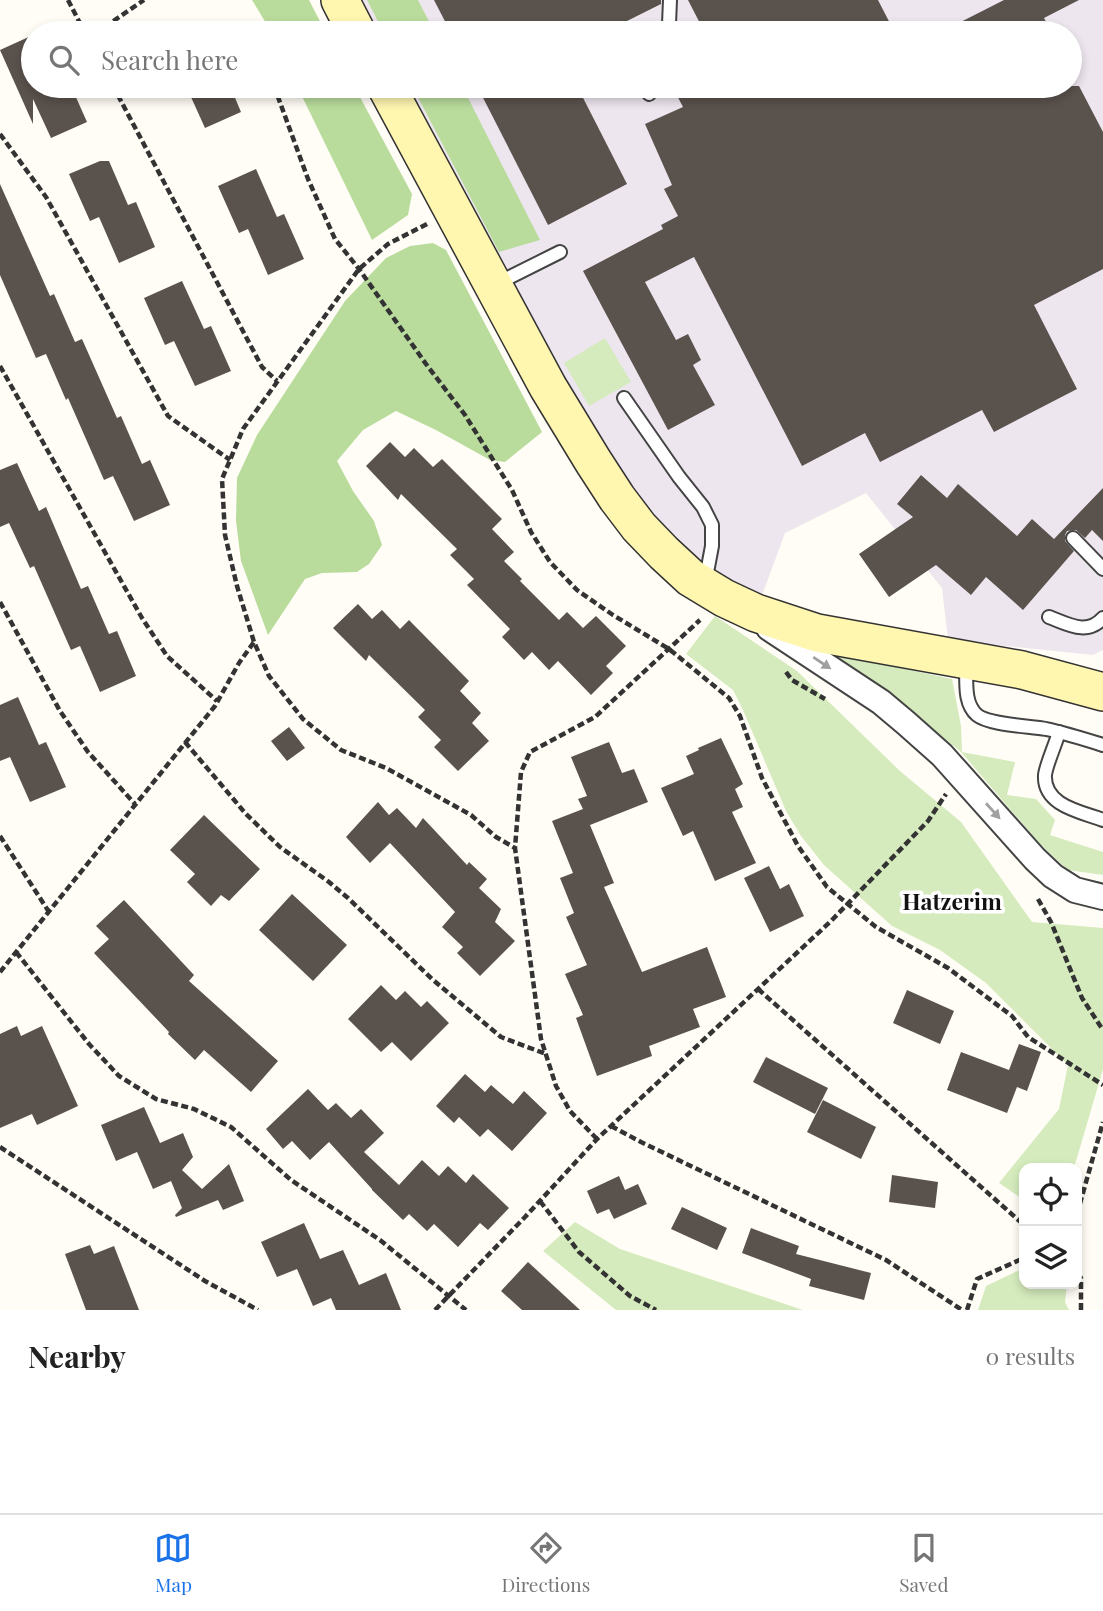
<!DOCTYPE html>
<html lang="en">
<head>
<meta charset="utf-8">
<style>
	body { margin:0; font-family:"Playfair Display",serif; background:#f2f2f2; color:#222 }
	.controls { position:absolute; right:21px; bottom:21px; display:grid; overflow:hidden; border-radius:14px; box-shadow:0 4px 10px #0003 }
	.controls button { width:63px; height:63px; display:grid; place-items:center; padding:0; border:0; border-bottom:2px solid #e0e0e0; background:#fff; color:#222; font:35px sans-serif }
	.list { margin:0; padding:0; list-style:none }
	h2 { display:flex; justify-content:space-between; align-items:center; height:91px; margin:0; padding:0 28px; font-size:30px }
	h2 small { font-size:23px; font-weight:400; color:#767676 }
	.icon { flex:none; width:38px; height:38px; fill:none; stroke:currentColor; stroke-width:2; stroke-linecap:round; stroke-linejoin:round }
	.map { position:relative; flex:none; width:1103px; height:1310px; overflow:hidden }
	.search { position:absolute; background:#fff; box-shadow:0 4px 10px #0003; left:21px; right:21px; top:21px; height:77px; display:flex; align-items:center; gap:18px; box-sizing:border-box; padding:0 24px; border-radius:38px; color:#767676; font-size:26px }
	.sheet { height:203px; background:#fff }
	nav { display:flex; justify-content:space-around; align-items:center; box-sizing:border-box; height:98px; border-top:2px solid #e0e0e0; background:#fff; font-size:19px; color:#767676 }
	nav a { display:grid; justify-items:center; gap:4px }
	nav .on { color:#1a73e8 }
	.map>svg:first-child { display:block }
	.industrial { fill:#eee6ef }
	.green { fill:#d5ebbd }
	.forest { fill:#b9dc9c }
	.building { fill:#5a524d }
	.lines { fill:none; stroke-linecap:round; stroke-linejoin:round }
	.lane-casing { stroke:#444; stroke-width:16 }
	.street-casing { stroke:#444; stroke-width:28 }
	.secondary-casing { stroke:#333; stroke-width:40 }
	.path { stroke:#333; stroke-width:4.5; stroke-dasharray:7 3.5; stroke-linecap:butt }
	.lane { stroke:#fff; stroke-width:12 }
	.street { stroke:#fff; stroke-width:24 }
	.secondary { stroke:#fff6b0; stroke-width:37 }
	.oneway { fill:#a0a0a0 }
	.labels { text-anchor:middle; stroke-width:7; stroke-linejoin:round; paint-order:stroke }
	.quarter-label { font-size:23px; font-weight:bold; fill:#111; stroke:#fff }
</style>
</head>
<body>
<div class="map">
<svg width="1103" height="1310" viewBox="0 0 1103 1310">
	<rect width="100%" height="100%" fill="#fffdf5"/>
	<polygon class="industrial" points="357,0 1103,0 1103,650 1093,655 948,640 942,588 866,493 785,533 760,601 678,549 631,495 520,311 402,86 1070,86 1070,33 375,33"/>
	<g class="green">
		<polygon points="605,338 631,382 589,406 564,363"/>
		<polygon points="715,616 797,671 900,771 961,822 1032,922 1103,928 1103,1069 1074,1168 1024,1168 1024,1200 999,1183 1059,1109 1068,1065 986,983 940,950 892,926 824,865 801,836 786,811 743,710 733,690 686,654"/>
		<polygon points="825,652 952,679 961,726 962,752 1015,762 1007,795 1036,799 1055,820 1050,835 1103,852 1103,875 1068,870 1040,844 961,752 913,713"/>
		<polygon points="575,1222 620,1249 803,1310 616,1310 543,1251"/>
		<polygon points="1024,1268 1024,1284 1067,1284 1065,1302 1069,1310 978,1310 986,1286"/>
	</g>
	<g class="forest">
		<polygon points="252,0 309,0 326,33 272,33"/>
		<polygon points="367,0 418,0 435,33 384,33"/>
		<polygon points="297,86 354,86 412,194 408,215 372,240"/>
		<polygon points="412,86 462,86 540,240 499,252"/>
		<polygon points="433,243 446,250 542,432 505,462 490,460 436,430 396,411 363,430 337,461 353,491 374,521 382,545 369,564 357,572 322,573 305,579 268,635 241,561 236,521 237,478 257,435 345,301 386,258 410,246"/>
	</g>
	<g class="building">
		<polygon points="434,0 661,0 661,4 603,33 451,33"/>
		<polygon points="688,0 878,0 895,33 705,33"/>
		<polygon points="1004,0 1079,0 1044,18 1052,33 939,33"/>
		<polygon points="33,35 33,86 71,86 87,122 51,138 33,99 33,124 0,50"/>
		<polygon points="186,86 230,86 241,112 205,128"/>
		<polygon points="477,86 577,86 627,184 548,225"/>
		<polygon points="672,86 1079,86 1103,132 1103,269 1034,305 1077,389 994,432 982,410 880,462 865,433 802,466 694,257 645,282 676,340 688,334 701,360 693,365 715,405 668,430 583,271 663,229 661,225 678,216 664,189 672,185 645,124 683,107"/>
		<polygon points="100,161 109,161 128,205 136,202 155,247 119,263 99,217 90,221 69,174"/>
		<polygon points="256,169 277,217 284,214 304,259 268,275 248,229 239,233 218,186"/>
		<polygon points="0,184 50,296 54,294 75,342 82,339 117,418 121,416 142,464 150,460 170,505 134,521 113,476 104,480 68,398 66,400 46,354 36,358 0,275"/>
		<polygon points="182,281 204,329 211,326 231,371 195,386 174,341 165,345 144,298"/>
		<polygon points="390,442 405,457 414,448 433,467 442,459 502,519 492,529 514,552 504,561 522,579 520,581 559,620 567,612 583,628 596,616 626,646 606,666 613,673 591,695 558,661 549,670 532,652 524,660 502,637 510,629 467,585 474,579 450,555 457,549 401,494 398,500 366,466"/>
		<polygon points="17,463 39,511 46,507 81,589 88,586 109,634 117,631 136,676 100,692 80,646 71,650 34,566 30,568 9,523 0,527 0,470"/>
		<polygon points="921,475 947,498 958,484 1017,536 1032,519 1054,539 1103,488 1103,541 1092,530 1085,538 1076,530 1067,531 1065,535 1065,541 1074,551 1023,610 986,577 971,595 936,565 889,597 859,554 913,517 897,504"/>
		<polygon points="358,604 372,619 382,610 400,629 409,620 469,681 460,691 481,713 472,723 489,741 458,771 434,747 441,740 418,717 425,710 369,655 366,661 333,628"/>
		<polygon points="18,697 39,745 46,742 66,787 30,802 10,757 0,761 0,705"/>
		<polygon points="289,727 305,748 287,761 271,741"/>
		<polygon points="721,738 743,784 735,789 743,807 732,812 756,863 715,881 693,831 683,836 661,788 694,774 686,756 699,750 698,748"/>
		<polygon points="609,742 622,773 634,769 648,802 590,825 614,883 604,887 642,972 707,947 726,997 693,1009 700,1027 649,1046 652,1056 597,1076 576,1018 583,1015 565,974 587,965 566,917 574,913 560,878 573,873 552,821 583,809 578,799 587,796 571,757"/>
		<polygon points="378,802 389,815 397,808 416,828 423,818 467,865 469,862 487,879 479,888 501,909 495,922 515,941 480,976 457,953 463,947 442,927 455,912 390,843 370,863 346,837"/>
		<polygon points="204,815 260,869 229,901 221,895 211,906 187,882 195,874 170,850"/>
		<polygon points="769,866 780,889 789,884 804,916 770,932 744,878"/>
		<polygon points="292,894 347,945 313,981 259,930"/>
		<polygon points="124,900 194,975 189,981 278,1061 251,1092 204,1050 195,1060 168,1034 169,1032 94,953 109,939 96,926"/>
		<polygon points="381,985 396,1000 405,991 421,1007 427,1001 449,1023 411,1061 392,1042 381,1052 348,1019"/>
		<polygon points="907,990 954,1011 940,1044 893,1023"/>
		<polygon points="17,1026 21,1036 42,1026 78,1106 37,1125 32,1114 0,1128 0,1034"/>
		<polygon points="1019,1044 1041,1052 1027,1091 1017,1087 1007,1113 947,1090 961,1052 1009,1070"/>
		<polygon points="766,1057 828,1088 815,1114 753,1082"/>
		<polygon points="465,1074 485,1092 491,1085 513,1104 524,1091 547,1113 512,1151 488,1129 480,1137 459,1117 454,1123 436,1106"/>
		<polygon points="308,1089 328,1110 336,1103 351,1118 361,1109 384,1133 364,1152 399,1185 422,1160 439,1176 448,1166 466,1183 473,1174 509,1208 488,1230 480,1223 458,1247 434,1224 427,1231 409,1214 403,1220 372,1190 372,1189 329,1142 310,1160 292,1141 283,1149 266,1129"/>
		<polygon points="823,1100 876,1127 861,1159 807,1132"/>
		<polygon points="144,1107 160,1143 183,1133 193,1157 182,1170 202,1189 229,1164 244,1201 223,1210 218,1200 176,1217 175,1215 182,1208 171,1181 153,1189 137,1152 116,1161 101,1125"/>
		<polygon points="892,1175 938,1182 935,1208 889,1202"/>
		<polygon points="619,1176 625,1190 638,1184 647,1204 614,1219 609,1209 597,1214 587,1191"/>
		<polygon points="682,1207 727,1228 717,1250 671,1229"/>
		<polygon points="304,1223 320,1259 343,1250 359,1285 386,1273 401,1310 336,1310 331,1298 313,1306 297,1269 277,1277 261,1242"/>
		<polygon points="751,1228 799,1246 796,1254 871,1273 864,1300 809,1286 811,1279 742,1253"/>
		<polygon points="90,1245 94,1254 114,1246 139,1310 86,1310 65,1254"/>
		<polygon points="528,1262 580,1310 522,1310 501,1291"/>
	</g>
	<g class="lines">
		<defs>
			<g id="lane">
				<polyline points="666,33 669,24 670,0"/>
				<polyline points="649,94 651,86"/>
				<polyline points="494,285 560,252"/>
				<polyline points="624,398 679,477 703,507 712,525 712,546 705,583"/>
				<polyline points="1073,538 1103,569"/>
				<path d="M1049,617C1068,624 1087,636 1103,618"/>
				<path d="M966,664C967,680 963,703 977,715C989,725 1030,726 1046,729C1065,733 1084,739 1103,745"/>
				<path d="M1059,732C1056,743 1046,765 1045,775C1043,806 1082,812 1103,820"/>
			</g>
			<polyline id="street" points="769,628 881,702 906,723 942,755 1035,859 1053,876 1075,890 1103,897"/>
			<g id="secondary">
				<polyline points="340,0 357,33"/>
				<polyline points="386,86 548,387 593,461 617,498 639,527 664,553 691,578 724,598 756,613 817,633 1022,670 1103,692"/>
			</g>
		</defs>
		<use href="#lane" class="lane-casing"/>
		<use href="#street" class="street-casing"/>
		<use href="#secondary" class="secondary-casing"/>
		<g class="path">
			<polyline points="68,0 85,33"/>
			<polyline points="96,33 144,0"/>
			<polyline points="113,86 262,367 277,381"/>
			<polyline points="274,86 308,179 335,239 359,269 426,364 465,415 512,490 531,532 550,562 577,590 613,615 669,649 729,698 740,716 762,778 798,846 827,887 876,927 948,968 1012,1016 1028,1037 1103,1085"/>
			<polyline points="0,134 46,197 168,416 230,460"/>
			<polyline points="427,224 388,244 359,269 243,429 222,479 225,535 237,586 254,642 269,676 303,719 341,750 386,768 471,815 496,837 515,848"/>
			<polyline points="0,366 142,618 167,656 217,701"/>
			<polyline points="0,602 60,711 88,752 135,804"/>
			<polyline points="786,672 792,680 825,699"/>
			<polyline points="185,742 246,814 280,847 329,882 348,898 432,979 501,1037 546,1054"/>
			<polyline points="0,836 49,912"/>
			<polyline points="1038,899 1051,922 1082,998 1103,1030"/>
			<polyline points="16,952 89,1044 119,1076 156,1099 194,1109 231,1127 291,1180 380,1240 466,1310"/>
			<polyline points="0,972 215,706 239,663 254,642"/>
			<polyline points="758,989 1024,1225"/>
			<polyline points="611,1126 641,1142 886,1260 962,1310"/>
			<polyline points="597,1139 570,1111 556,1086 541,1039 515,848 521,772 530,752 595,717 700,620"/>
			<polyline points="0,1147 205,1281 258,1310"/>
			<polyline points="540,1201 579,1252 630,1296 656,1310"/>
			<polyline points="1077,1214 1103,1122"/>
			<polyline points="1077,1273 1081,1278 1081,1310"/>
			<polyline points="435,1310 525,1217 597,1139 831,921 928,821 946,794"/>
			<polyline points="967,1310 977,1279 1024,1258"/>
		</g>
		<use href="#lane" class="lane"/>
		<use href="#street" class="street"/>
		<use href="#secondary" class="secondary"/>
	</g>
	<defs><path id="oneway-solid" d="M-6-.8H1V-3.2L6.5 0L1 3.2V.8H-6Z" transform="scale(1.75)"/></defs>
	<g class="oneway">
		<use href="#oneway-solid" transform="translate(822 663) rotate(34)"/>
		<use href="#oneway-solid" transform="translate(993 811) rotate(48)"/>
	</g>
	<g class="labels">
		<g class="quarter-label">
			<text x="952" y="910">Hatzerim</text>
		</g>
	</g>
</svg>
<div class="controls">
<button><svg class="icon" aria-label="locate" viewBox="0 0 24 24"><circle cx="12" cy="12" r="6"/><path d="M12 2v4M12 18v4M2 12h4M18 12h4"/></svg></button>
<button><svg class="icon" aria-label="layers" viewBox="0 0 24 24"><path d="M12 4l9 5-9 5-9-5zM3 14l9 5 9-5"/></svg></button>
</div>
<div class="search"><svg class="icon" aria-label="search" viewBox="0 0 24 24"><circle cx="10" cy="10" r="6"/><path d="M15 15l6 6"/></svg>Search here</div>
</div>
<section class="sheet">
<h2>Nearby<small>0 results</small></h2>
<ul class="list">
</ul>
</section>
<nav>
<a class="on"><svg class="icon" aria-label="map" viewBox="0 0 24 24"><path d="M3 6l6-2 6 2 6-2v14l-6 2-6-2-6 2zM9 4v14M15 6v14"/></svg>Map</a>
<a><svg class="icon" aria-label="directions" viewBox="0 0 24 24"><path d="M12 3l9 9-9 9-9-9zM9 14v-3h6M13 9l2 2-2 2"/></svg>Directions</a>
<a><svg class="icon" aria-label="saved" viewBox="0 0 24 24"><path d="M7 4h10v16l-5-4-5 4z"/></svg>Saved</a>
</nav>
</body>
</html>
